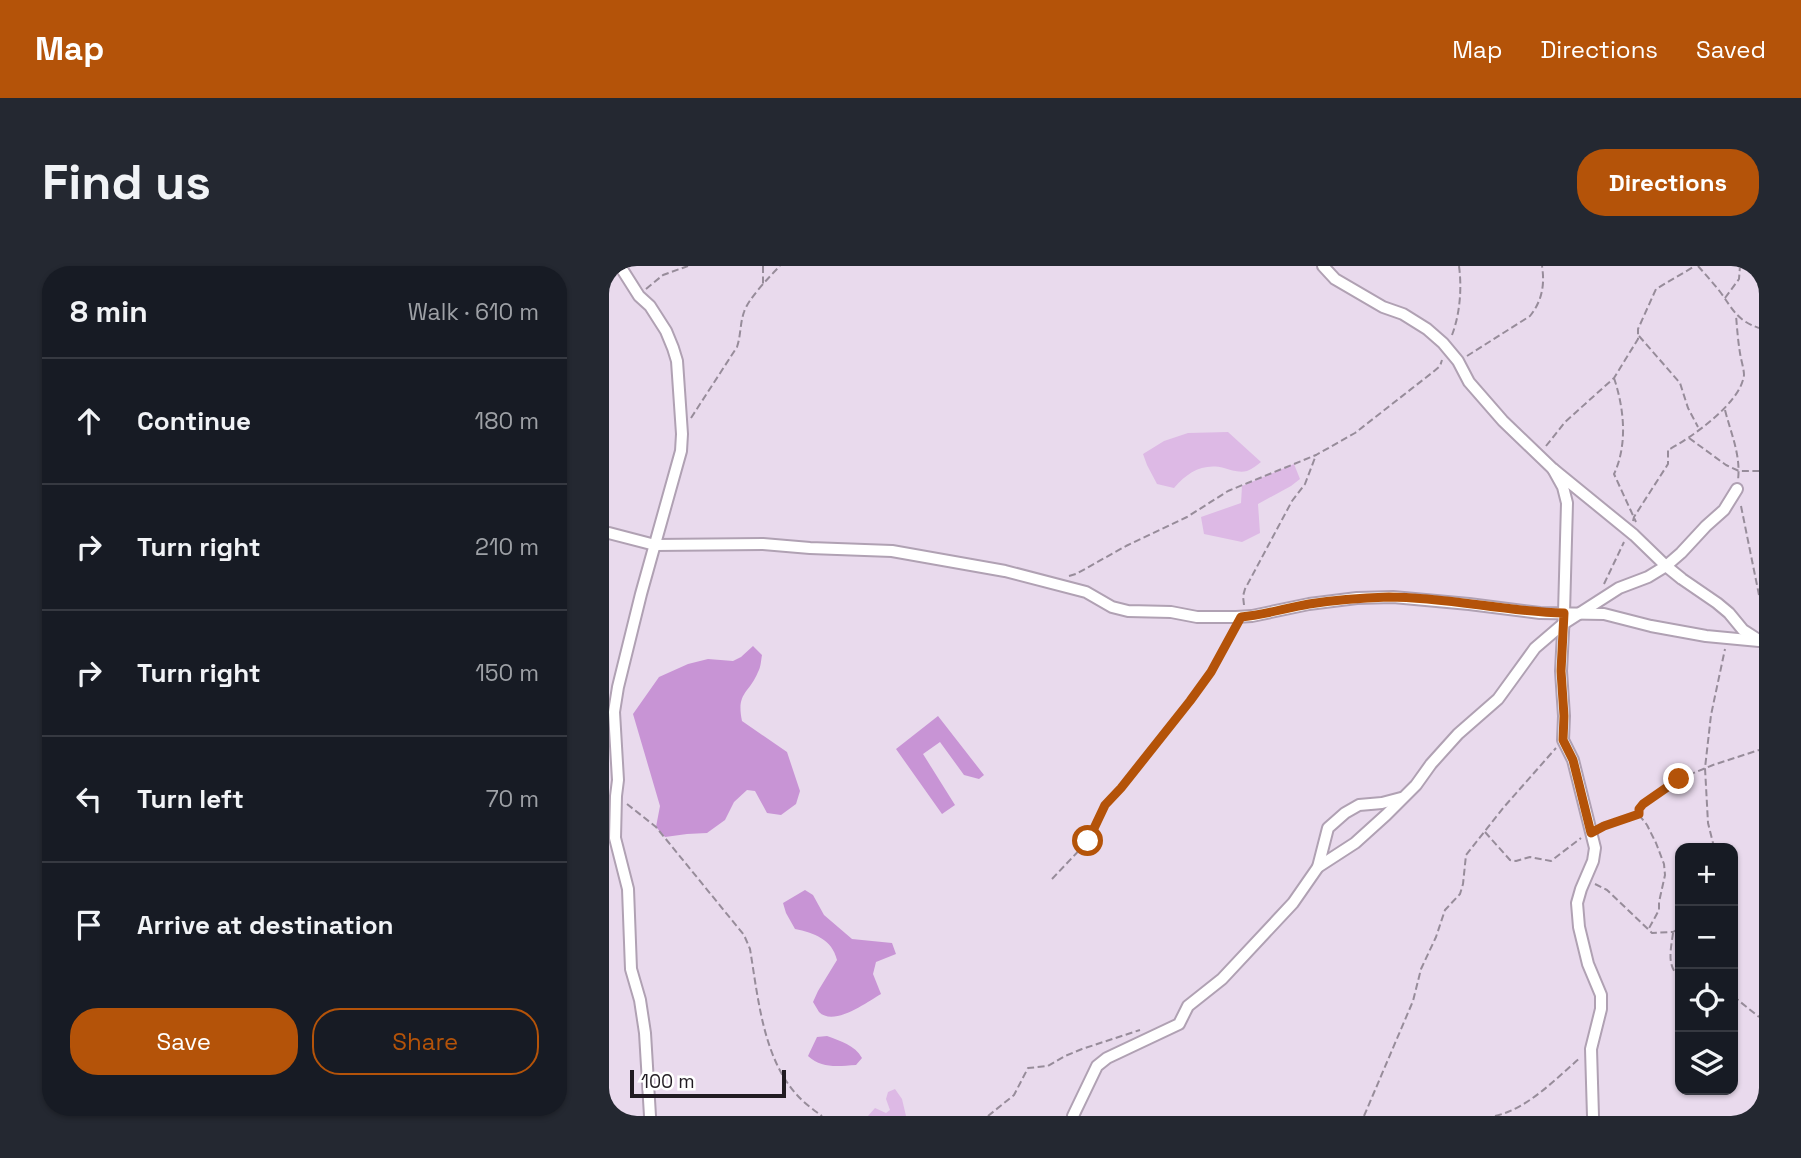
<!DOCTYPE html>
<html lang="en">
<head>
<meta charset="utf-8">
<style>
	body { margin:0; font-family:"Space Grotesk",sans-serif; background:#242831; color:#f1f3f6 }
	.controls { position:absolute; right:21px; bottom:21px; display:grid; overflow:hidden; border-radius:14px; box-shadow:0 2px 5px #0004 }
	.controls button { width:63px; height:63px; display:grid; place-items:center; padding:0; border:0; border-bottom:2px solid #363941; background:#171b24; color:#f1f3f6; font:35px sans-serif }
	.scale { position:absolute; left:21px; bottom:18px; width:156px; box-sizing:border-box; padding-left:7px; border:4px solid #211b22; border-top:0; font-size:19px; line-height:24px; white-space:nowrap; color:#211b22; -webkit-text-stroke:5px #fff; paint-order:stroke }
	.stop { position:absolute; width:21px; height:21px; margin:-16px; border:5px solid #b45309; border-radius:50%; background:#fff }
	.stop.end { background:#b45309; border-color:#fff; box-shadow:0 2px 7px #0008 }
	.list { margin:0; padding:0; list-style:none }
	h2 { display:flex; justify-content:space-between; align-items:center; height:91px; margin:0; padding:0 28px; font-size:30px }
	h2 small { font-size:23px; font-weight:400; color:#9ea1a6 }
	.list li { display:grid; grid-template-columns:46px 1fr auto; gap:21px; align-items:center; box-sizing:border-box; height:126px; padding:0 28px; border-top:2px solid #363941 }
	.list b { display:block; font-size:26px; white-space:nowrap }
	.list em { font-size:23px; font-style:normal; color:#9ea1a6 }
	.actions { display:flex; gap:14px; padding:21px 28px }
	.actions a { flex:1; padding:16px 0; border:2px solid #b45309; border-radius:28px; text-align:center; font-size:24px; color:#b45309 }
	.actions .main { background:#b45309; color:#fff }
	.icon { flex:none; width:38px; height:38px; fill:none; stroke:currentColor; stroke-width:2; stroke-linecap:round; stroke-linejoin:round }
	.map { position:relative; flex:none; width:1150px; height:850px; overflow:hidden; border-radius:28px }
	header { display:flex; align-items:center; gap:42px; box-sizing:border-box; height:98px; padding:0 35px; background:#b45309; color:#fff }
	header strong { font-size:33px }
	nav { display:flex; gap:38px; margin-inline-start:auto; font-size:24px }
	.intro { display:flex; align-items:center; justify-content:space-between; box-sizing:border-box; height:168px; padding:0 42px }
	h1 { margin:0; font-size:49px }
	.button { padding:18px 32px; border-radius:28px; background:#b45309; color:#fff; font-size:24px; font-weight:700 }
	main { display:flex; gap:42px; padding:0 42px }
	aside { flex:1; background:#171b24; border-radius:28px; box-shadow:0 2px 5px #0004 }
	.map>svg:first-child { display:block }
	.green { fill:#ddb9e5 }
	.forest { fill:#c894d5 }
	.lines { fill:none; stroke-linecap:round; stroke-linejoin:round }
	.minor-casing { stroke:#b0a1b3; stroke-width:14 }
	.path { stroke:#978c9a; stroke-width:2; stroke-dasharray:7 3.5; stroke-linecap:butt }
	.minor { stroke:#fff; stroke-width:10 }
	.route { stroke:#b45309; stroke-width:9 }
</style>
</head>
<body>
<header>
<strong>Map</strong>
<nav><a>Map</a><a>Directions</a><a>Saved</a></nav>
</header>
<div class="intro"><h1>Find us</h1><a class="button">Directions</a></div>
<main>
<aside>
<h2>8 min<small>Walk · 610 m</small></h2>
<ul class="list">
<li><svg class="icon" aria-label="ahead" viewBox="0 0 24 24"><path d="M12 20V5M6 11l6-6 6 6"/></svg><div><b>Continue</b></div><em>180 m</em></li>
<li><svg class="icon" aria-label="right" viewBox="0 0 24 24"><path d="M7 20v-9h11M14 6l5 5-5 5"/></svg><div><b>Turn right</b></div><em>210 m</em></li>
<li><svg class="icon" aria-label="right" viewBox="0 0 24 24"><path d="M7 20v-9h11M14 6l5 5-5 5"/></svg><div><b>Turn right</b></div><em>150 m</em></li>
<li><svg class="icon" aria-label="left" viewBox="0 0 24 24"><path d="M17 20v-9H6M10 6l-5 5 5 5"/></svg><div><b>Turn left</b></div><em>70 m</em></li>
<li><svg class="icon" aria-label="arrive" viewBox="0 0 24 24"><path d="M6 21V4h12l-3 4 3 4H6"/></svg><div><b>Arrive at destination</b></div></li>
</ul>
<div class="actions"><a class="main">Save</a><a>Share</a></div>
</aside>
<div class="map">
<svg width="1150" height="850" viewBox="0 0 1150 850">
	<rect width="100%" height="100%" fill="#e9daed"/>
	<g class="green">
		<path d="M619,166L652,196C648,199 643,203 638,205C630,207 622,204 615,202C594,197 579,206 565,222L548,218L538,199L534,188L555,175L579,167Z"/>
		<polygon points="685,198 691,213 682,220 649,238 651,267 633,276 595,268 592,251 632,237 633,220"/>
		<polygon points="286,823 293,833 297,850 259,850 266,842 277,847 281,844 277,833 279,826"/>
	</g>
	<g class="forest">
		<path d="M144,380L153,389C152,394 152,401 149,406C140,428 127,426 133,455L178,486L191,525L187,538L172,549L158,547L146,525L138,524L125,536L116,554L98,567L78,568L56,571L47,561L51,540L24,448L50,411L79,398L99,393L124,395L132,391Z"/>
		<polygon points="329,450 375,509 370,513 355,509 331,476 314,488 346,539 333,548 287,483"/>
		<path d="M196,624L204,629L215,649L243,673L283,677L287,688L267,696L264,708L272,728C258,736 225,761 210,746C208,743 206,739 204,736L209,725L228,694C223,673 205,667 186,663L177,647L174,637Z"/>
		<path d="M218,770C231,775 246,779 253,792L247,799C229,800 213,803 199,790L208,771Z"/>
	</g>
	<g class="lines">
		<defs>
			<g id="minor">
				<polyline points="11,0 30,30 41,40 57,65 64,82 68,95 73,168 72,185 32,328 9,421 5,446 9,514 7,530 6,572 19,623 22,703 31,734 36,767 41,850"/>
				<polyline points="714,0 726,13 774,41 794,48 818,63 834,77 849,95 860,116 894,155 944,203 1025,269 1057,300 1073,313 1108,337 1120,347 1134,364 1148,373"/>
				<polyline points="944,203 954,221 958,237 955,347 952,405 955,450 954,474 964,494 986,582 984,595 972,623 968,637 970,661 979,698 992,729 992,743 982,783 984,850"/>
				<polyline points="0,267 46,279 154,278 201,282 283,285 396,305 477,326 503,341 519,345 562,346 588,351 627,351 643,350 700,338 748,332 784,331 860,338 931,347 995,348 1042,360 1097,370 1150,375"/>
				<polyline points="709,601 719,562 736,547 750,539 773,537 792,532"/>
				<polyline points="464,850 488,800 498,792 570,758 579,740 613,713 684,637 709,601 746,577 777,549 807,519 822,498 849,468 889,433 926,382 954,358 1010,322 1039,311 1057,300 1072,287 1097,260 1115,244 1128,223"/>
			</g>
		</defs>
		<use href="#minor" class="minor-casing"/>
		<g class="path">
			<polyline points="154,0 154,18"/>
			<path d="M1089,0C1097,9 1105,18 1112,27C1124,44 1129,55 1150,62"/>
			<polyline points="37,23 54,9 79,0"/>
			<polyline points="1116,32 1130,13 1131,0"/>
			<path d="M843,69C851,48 853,22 850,0"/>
			<polyline points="1030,70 1071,117 1079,142 1089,161"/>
			<path d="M858,90L921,50C933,35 936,19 933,0"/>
			<path d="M1005,112C1015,142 1019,178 1005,208L1027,256"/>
			<path d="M1116,144C1122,168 1132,189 1129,214"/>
			<path d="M82,152L128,81C132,69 131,57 135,46C139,33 161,10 171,0"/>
			<polyline points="1080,172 1117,199 1130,205 1150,205"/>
			<polyline points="937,180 956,156 1005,112 1029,73 1029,63 1047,23 1086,0"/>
			<polyline points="1132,240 1150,329"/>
			<path d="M1024,255L1025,251L1059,198V184C1082,172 1132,137 1135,109C1135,103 1132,94 1131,87C1129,75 1128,62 1127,49"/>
			<polyline points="460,310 467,308 517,280 578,251 619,225 707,189 746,167 824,106 831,100 833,94"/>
			<polyline points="995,318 1015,276"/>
			<polyline points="635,339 634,330 636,323 683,235 696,218 707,189"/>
			<path d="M18,538L47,561L135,669L141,683C149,731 154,792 188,829C195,837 205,844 213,850"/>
			<polyline points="1030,549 1038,559 1047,577 1055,598 1056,609 1050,636 1050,644 1039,664"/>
			<polyline points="993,562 1030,548 1030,543 1034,538 1070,513 1104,499 1150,484"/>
			<polyline points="876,566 901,594 907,595 921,591 942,595 972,572"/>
			<polyline points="1103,582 1104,577 1099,557 1096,502 1102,449 1116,383"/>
			<polyline points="443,613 479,575 496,539 512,522 581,435 602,406 625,363"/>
			<polyline points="986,618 998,624 1043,667 1064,666 1071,662"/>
			<path d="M1064,667C1062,683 1057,701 1071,711"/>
			<polyline points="1124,730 1150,751"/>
			<polyline points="379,850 405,829 419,802 439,800 456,790 473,783 531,764"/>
			<polyline points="755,850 804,735 812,703 827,671 836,644 851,628 854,618 857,589 895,541 947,482"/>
			<path d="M886,850C920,842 945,814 971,792"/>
		</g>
		<use href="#minor" class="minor"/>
	</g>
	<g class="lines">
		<path class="route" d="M479,575L496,539L512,522L581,435L602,406L632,351C655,349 677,342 700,338C726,334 753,332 780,331C839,331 897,346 955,347L952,405L955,450L954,474L964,494L982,567L995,560L1030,548V543L1034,538L1070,513"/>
	</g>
</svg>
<div class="controls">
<button>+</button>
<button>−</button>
<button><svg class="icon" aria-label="locate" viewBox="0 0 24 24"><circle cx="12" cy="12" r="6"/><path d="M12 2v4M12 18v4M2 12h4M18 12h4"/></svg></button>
<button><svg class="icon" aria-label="layers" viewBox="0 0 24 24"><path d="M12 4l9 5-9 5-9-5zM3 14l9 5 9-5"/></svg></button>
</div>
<div class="scale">100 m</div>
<div class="stop" style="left:479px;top:575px"></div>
<div class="stop end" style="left:1070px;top:513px"></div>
</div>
</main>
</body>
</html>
